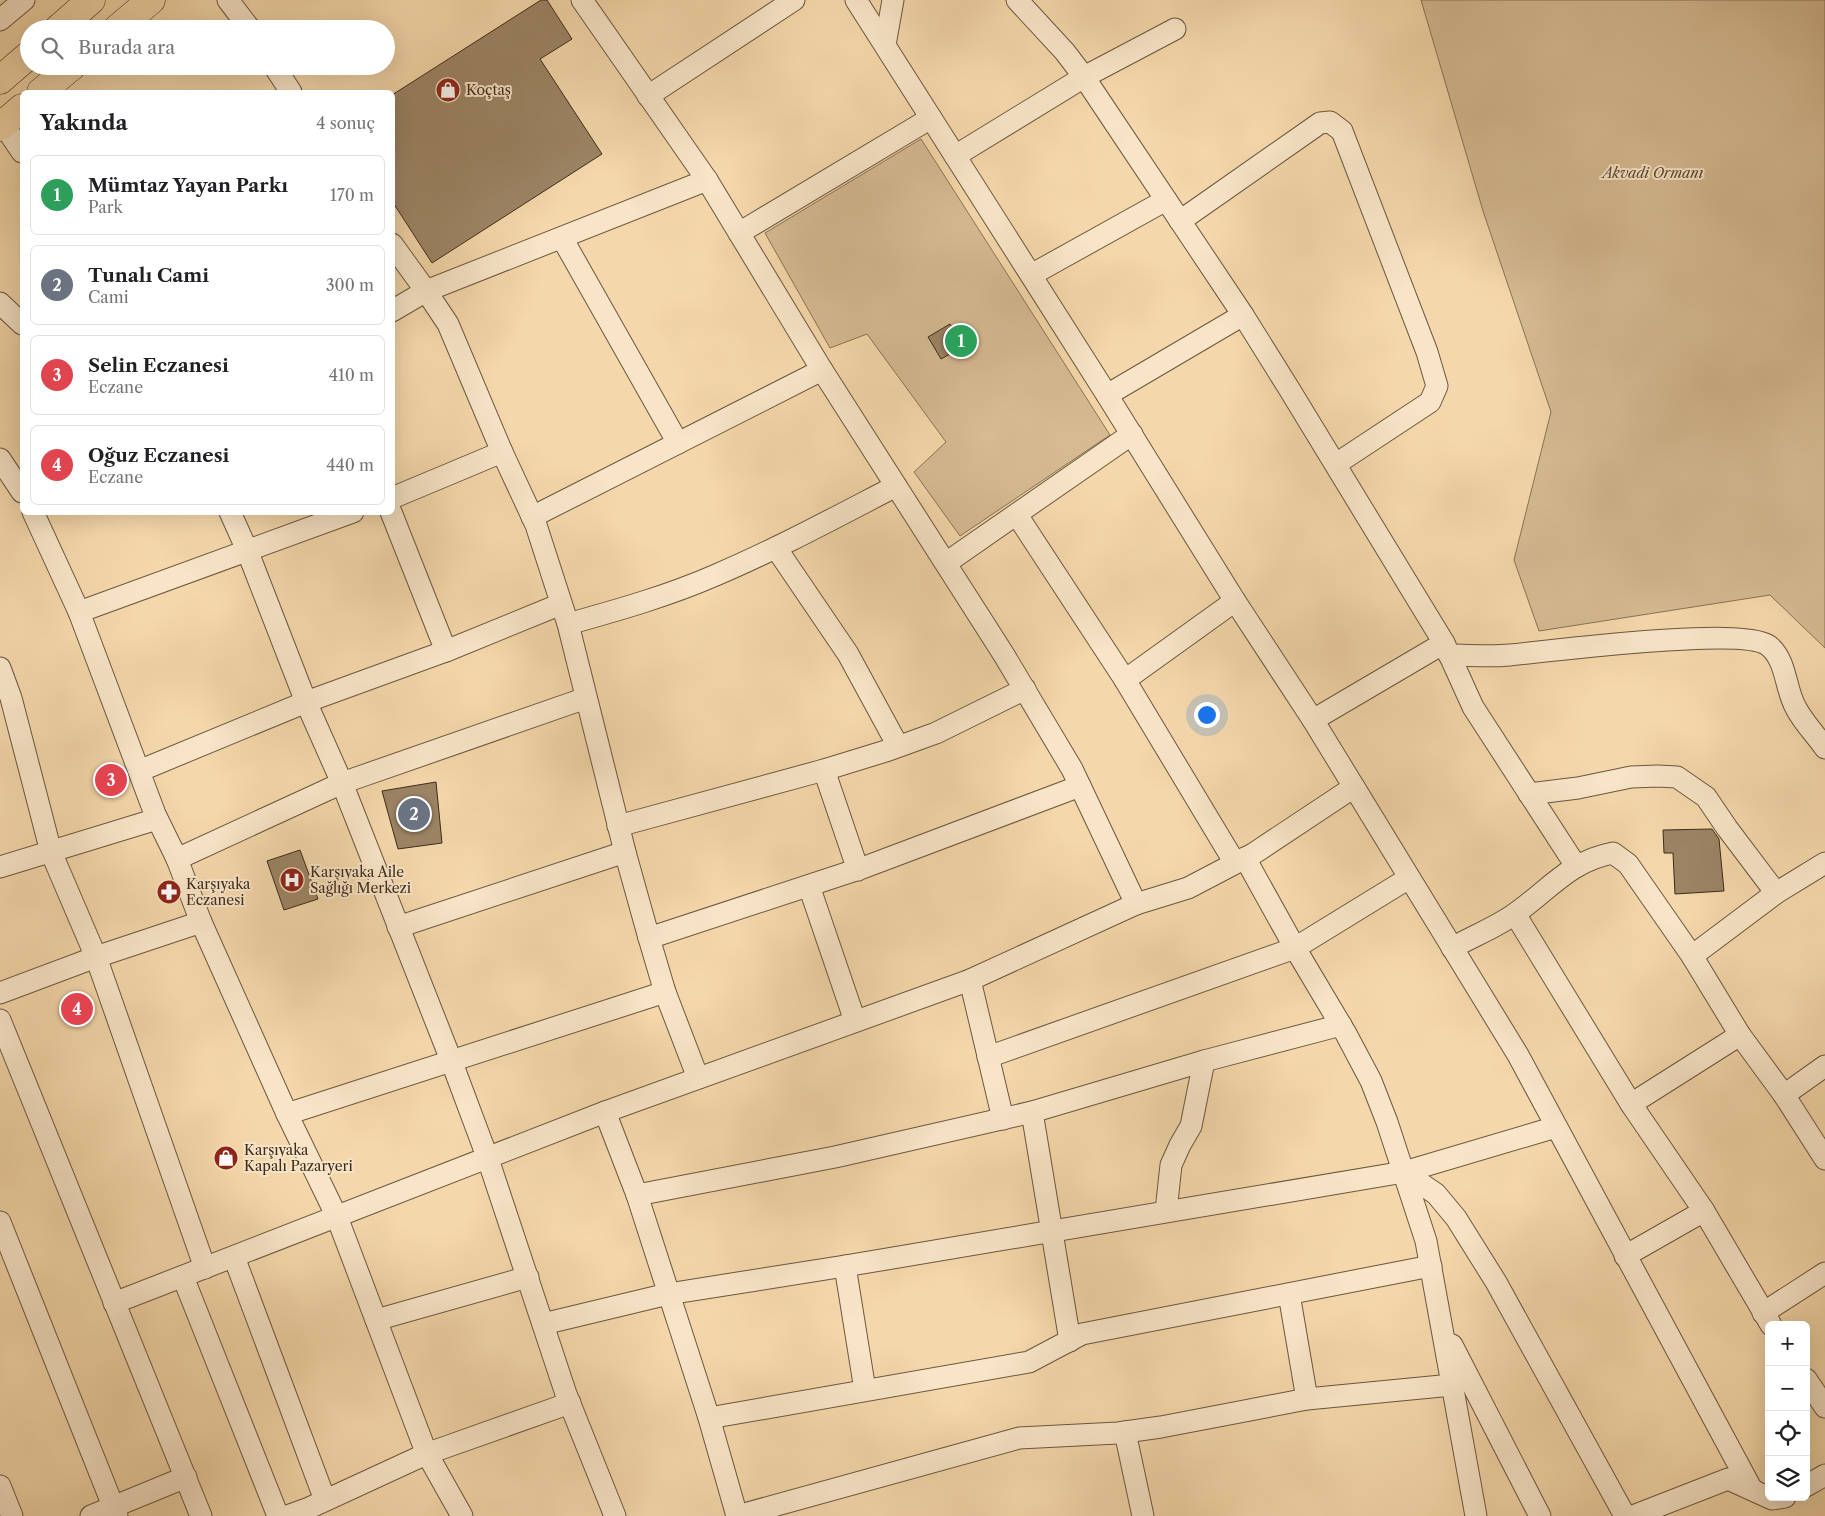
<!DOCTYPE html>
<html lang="tr">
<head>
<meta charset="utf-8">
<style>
	body { margin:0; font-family:"Libre Caslon Text",serif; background:#f6f6f6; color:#202124 }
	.controls { position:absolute; right:15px; bottom:15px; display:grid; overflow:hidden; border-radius:8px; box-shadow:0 5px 20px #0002 }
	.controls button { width:45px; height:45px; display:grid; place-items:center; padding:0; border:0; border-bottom:1px solid #e0e0e0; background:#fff; color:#202124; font:25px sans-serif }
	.you { position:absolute; left:1206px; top:714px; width:18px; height:18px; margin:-12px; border:4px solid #fff; border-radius:50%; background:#1a73e8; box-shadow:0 0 0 8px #1a73e833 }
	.badge { display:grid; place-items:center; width:32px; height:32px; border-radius:50%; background:#7c3aed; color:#fff; font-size:16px; font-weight:700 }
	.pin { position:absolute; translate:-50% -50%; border:2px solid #fff; box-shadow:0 1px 5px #0006 }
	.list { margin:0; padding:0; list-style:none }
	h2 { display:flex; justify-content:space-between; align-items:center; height:65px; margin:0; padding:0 20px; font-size:21px }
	h2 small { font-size:16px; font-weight:400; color:#757577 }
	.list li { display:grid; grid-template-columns:32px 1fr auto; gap:15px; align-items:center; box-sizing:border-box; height:80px; margin:0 10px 10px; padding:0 10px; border:1px solid #e0e0e0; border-radius:8px }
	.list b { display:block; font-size:19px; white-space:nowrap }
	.list p { margin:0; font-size:16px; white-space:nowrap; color:#757577 }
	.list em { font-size:16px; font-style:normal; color:#757577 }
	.icon { flex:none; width:28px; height:28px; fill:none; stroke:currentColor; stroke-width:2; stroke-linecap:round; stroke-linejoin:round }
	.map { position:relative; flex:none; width:1825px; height:1516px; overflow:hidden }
	.search { position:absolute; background:#fff; box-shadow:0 5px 20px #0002; left:20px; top:20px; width:375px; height:55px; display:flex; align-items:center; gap:12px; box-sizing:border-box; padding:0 18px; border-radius:28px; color:#757577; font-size:19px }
	.panel { position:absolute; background:#fff; box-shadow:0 5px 20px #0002; left:20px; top:90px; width:375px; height:425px; border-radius:8px }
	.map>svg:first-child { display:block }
	.green { fill:#d5ba92; stroke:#897256 }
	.building { fill:#9c8465; stroke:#3d2b1b }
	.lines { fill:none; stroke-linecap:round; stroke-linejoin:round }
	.minor-casing { stroke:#6b563f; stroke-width:23 }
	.primary-casing { stroke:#3d2b1b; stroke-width:29 }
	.minor { stroke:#f8e5c8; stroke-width:21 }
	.primary { stroke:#f4d7aa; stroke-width:28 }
	.labels { text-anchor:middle; stroke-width:4; stroke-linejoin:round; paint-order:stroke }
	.poi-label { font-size:14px; fill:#3d2b1b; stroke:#f8e5c8; text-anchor:start }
	.park-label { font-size:14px; font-style:italic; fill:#5b4833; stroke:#f8e5c8 }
</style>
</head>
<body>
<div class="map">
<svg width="1825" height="1516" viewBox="0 0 1825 1516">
	<rect width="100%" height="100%" fill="#f4d7aa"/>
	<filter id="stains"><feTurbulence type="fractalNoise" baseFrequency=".004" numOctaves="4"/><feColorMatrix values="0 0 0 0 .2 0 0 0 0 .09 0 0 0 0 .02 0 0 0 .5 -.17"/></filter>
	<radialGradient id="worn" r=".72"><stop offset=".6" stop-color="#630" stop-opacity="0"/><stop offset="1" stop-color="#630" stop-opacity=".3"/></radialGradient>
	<g class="green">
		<polygon points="1421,0 1825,0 1825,648 1770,595 1539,631 1514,560 1551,412 1483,211"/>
		<polygon points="921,139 1110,435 960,536 914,472 946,442 867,334 830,348 765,233"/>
	</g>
	<g class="building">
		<polygon points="541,0 547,0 572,39 540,59 602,154 432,263 392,201 392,95"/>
		<polygon points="950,324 964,346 941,359 928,337"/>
		<polygon points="436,782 442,843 398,849 382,791"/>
		<polygon points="1712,829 1719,839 1724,891 1675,894 1673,853 1664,853 1663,830"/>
		<polygon points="300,850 318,899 284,910 267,861"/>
	</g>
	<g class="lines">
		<defs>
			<g id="minor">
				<polyline points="228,0 250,29"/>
				<polyline points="582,0 707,180 822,370 1004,655 1072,769 1136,904"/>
				<polyline points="856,0 1107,395 1235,601 1313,720 1518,1055 1751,1488"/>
				<polyline points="1017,0 1065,52 1084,77 1243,315 1288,387 1444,643 1473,707 1576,866"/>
				<polyline points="0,20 24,0"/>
				<polyline points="885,45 893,0"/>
				<polyline points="274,66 291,92"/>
				<polyline points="648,96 794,0"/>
				<polyline points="3,124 22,152"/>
				<polyline points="955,156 1084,77 1175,29"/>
				<polyline points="1180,221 1320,123 1330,122 1342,131 1427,352 1437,386 1430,402 1336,464"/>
				<polyline points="739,233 931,118"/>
				<polyline points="562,238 678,443"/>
				<polyline points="392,244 426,291 448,324 502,452 536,525 568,624 625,852 649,938 665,992 698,1078"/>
				<polyline points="1031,275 1166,200"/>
				<polyline points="0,303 22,324"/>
				<polyline points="392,311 426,291 707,180"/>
				<polyline points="1107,395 1243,315"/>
				<polyline points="0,459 22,492"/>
				<polyline points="392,498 502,452"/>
				<polyline points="33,512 79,612 155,814 177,859 201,922 287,1114 337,1217 426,1452 462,1516"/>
				<polyline points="230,512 247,550 306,702 342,783 451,1060 488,1159 566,1394 615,1516"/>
				<polyline points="391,512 446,651"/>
				<polyline points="1017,515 1125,680 1235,863"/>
				<polyline points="532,517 822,370"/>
				<polyline points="776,548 848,654 898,746"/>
				<polyline points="946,563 1132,434"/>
				<polyline points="79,612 353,512"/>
				<path d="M568,624C618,610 668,596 716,575C777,549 836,517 896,486"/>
				<path d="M1449,655C1469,655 1490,657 1510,655C1551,651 1744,626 1769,646C1787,661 1785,689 1796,708C1803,722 1816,735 1825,748"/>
				<polyline points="0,668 11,698 51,852 96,957 205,1268"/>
				<polyline points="1125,680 1235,601"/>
				<polyline points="1313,720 1444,643"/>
				<polyline points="824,770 858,870"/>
				<polyline points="139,771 306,702 446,651 561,604"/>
				<polyline points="1529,794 1578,788 1631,777 1658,776 1677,777 1706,797 1727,828 1776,893"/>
				<polyline points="618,826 824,770 889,750 936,733 1025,689"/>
				<polyline points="1245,858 1295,948 1345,1032 1371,1081 1387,1122 1426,1241 1476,1516"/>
				<polyline points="177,859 342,783 586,698"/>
				<polyline points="0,867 157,819"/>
				<polyline points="809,886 855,1021"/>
				<polyline points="1515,914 1631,1104 1704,1211 1771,1325"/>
				<polyline points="398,927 625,852"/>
				<polyline points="649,938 865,867 1080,786"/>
				<path d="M1452,948C1473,936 1497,927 1516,913C1550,889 1570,861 1613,853L1628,864L1692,956L1740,1035L1784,1095L1825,1159"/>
				<polyline points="1692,956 1776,893 1825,863"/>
				<polyline points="970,980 1003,1119"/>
				<polyline points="0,993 96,957 201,922"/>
				<polyline points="0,1020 201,1516"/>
				<polyline points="988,1057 1295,948 1409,878"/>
				<polyline points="1784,1095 1825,1066"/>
				<polyline points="1631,1104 1740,1035"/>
				<polyline points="605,1112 637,1195 709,1418 737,1516 1019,1438 1118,1433 1161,1427 1307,1399 1452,1385"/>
				<polyline points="1032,1112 1070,1341"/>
				<polyline points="287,1114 665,992"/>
				<polyline points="1404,1172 1436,1194 1456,1218 1496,1282 1625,1516"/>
				<polyline points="637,1195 835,1157 1032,1112 1204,1061 1341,1025"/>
				<polyline points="1166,1211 1171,1165 1180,1145 1191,1126 1204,1061"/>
				<polyline points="0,1222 117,1516"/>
				<polyline points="1625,1256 1704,1211"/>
				<polyline points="234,1257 325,1500"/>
				<polyline points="845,1266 865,1390"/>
				<polyline points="183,1277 278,1516"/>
				<polyline points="1289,1294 1307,1399"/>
				<polyline points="114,1303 605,1112 970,980 1136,904 1188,888 1253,854 1354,787"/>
				<polyline points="1763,1313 1825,1273"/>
				<polyline points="376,1320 528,1277"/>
				<polyline points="543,1324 668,1294 845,1266 1404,1172 1556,1127"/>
				<polyline points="1452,1345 1540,1516"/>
				<polyline points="1806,1379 1825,1407"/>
				<polyline points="709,1418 1029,1362 1082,1334 1431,1266"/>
				<polyline points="1125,1432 1143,1516"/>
				<polyline points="0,1486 12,1516"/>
				<polyline points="1806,1486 1825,1475"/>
				<polyline points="91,1516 186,1477"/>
				<polyline points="287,1516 309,1508 426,1454 570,1403"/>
				<polyline points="1633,1516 1728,1479 1772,1499 1785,1497"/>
			</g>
			<g id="primary">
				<polyline points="58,29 91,0"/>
				<polyline points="117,29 151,0"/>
				<polyline points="0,80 29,55"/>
				<polyline points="41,92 72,66"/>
				<polyline points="0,127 22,108"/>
			</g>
		</defs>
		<use href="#minor" class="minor-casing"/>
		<use href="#primary" class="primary-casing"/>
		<use href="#minor" class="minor"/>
		<use href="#primary" class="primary"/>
	</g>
	<defs>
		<symbol id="shop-disc" viewBox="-11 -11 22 22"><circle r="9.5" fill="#8f2418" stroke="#f8e5c8"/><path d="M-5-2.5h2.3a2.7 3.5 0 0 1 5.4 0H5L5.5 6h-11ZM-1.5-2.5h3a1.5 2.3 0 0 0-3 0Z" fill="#fff"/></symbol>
		<symbol id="hospital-disc" viewBox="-11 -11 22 22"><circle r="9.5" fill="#8f2418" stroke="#f8e5c8"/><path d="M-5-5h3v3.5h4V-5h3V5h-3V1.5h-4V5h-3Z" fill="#fff"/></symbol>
		<symbol id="pharmacy-disc" viewBox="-11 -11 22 22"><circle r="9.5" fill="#8f2418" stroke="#f8e5c8"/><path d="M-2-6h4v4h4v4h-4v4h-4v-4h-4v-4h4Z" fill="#fff"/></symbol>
	</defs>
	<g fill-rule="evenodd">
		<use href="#shop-disc" x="434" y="76" width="28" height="28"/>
		<use href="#hospital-disc" x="278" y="866" width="28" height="28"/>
		<use href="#pharmacy-disc" x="155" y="878" width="28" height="28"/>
		<use href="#shop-disc" x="212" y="1144" width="28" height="28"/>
	</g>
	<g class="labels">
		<g class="poi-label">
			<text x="466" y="95">Koçtaş</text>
			<text x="310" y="877">Karşıyaka Aile<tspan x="310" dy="16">Sağlığı Merkezi</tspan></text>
			<text x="186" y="889">Karşıyaka<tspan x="186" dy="16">Eczanesi</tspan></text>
			<text x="244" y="1155">Karşıyaka<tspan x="244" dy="16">Kapalı Pazaryeri</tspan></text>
		</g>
		<g class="park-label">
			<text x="1653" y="178">Akvadi Ormanı</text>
		</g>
	</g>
	<rect width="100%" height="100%" filter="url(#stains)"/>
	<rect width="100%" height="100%" fill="url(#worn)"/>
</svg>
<div class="controls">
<button>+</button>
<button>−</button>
<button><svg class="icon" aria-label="locate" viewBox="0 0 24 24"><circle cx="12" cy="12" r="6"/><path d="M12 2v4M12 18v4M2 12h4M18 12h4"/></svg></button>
<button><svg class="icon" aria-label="layers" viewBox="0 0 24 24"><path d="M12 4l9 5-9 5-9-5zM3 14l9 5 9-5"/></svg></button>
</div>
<div class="you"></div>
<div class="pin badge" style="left:961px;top:341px;background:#2e9e5b">1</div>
<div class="pin badge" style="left:414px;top:814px;background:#6b7280">2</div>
<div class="pin badge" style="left:111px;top:780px;background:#e0444e">3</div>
<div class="pin badge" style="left:77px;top:1009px;background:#e0444e">4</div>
<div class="search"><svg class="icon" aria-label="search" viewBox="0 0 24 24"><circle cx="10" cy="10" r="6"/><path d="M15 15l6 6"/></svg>Burada ara</div>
<section class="panel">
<h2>Yakında<small>4 sonuç</small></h2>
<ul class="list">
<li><span class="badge" style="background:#2e9e5b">1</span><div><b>Mümtaz Yayan Parkı</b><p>Park</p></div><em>170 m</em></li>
<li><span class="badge" style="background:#6b7280">2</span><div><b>Tunalı Cami</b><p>Cami</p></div><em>300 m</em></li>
<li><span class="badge" style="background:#e0444e">3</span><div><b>Selin Eczanesi</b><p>Eczane</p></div><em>410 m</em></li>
<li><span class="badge" style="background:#e0444e">4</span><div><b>Oğuz Eczanesi</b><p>Eczane</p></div><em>440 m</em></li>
</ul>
</section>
</div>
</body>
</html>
